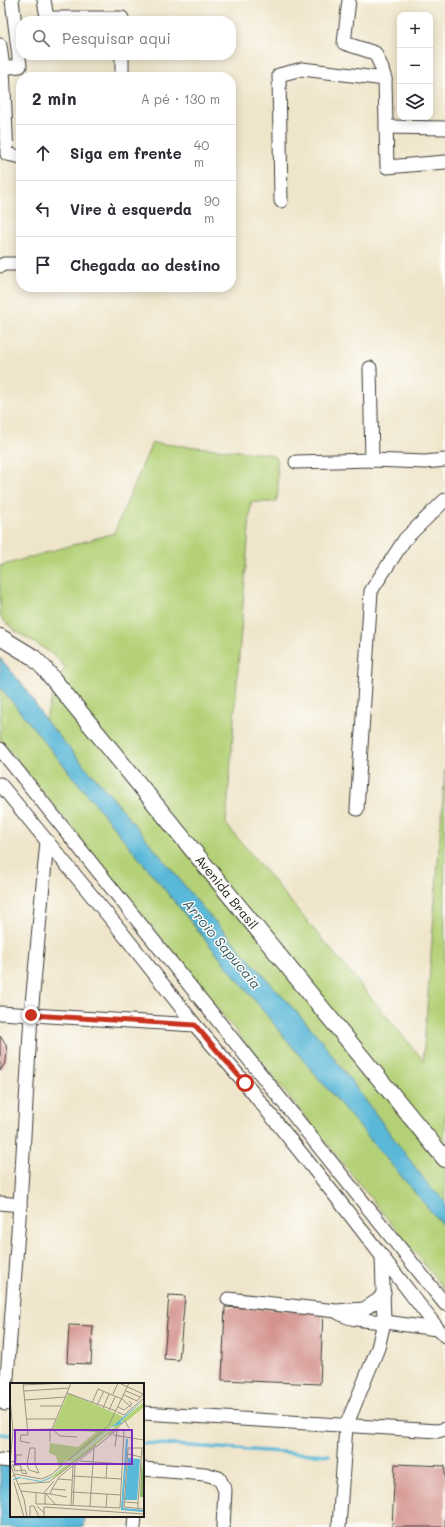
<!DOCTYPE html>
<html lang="pt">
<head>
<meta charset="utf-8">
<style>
	body { margin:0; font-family:Mali,sans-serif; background:#f2f2f3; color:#2b2b33 }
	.controls { position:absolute; right:12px; top:12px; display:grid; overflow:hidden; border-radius:8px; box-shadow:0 2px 10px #0003 }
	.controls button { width:36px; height:36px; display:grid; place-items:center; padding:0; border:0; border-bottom:1px solid #e1e1e2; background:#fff; color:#2b2b33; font:20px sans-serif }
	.stop { position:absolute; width:12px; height:12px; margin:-9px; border:3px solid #c8321e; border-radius:50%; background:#fff }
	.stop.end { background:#c8321e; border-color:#fff; box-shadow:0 1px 4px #0008 }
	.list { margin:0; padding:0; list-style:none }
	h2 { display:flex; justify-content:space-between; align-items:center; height:52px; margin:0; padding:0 16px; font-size:17px }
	h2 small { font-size:13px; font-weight:400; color:#7c7c81 }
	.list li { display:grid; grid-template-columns:26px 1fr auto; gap:12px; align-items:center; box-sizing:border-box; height:56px; padding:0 16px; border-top:1px solid #e1e1e2 }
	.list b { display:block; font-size:15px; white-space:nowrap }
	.list em { font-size:13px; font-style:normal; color:#7c7c81 }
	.icon { flex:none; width:22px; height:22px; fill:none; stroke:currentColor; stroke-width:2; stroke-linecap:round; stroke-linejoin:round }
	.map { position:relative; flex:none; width:445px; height:1527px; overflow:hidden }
	.search { position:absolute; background:#fff; box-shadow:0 2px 10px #0003; left:16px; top:16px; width:220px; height:44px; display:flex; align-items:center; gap:10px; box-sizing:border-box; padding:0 14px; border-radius:16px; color:#7c7c81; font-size:15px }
	.panel { position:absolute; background:#fff; box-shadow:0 2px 10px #0003; left:16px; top:72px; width:220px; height:220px; border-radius:16px }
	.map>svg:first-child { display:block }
	.green { fill:#b4d177; stroke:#68764a }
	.water { fill:#5ab8d8; stroke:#3b6a7a }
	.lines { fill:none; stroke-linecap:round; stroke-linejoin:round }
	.stream { stroke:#5ab8d8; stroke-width:3.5 }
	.building { fill:#d4938e }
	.minor-casing { stroke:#3c3a36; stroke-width:15 }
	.major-casing { stroke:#3c3a36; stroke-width:18 }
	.minor { stroke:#fff; stroke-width:13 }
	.major { stroke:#fff; stroke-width:16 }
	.route { stroke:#c8321e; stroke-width:5 }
	.labels { text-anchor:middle; stroke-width:3; stroke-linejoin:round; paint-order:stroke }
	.street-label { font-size:13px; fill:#1c1c1c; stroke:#fdfcf7 }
	.water-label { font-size:14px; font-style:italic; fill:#355a67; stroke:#fdfcf7 }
	.inset-river { fill:none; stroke:#5ab8d8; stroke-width:2 }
	.inset-road { fill:none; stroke:#9b9584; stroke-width:1 }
	.view { fill:#7b2cbf; fill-opacity:0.15; stroke:#7b2cbf; stroke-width:2 }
	.inset-edge { fill:none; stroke:#1c1c1c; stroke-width:2 }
</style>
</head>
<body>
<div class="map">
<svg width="445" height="1527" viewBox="0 0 445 1527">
	<rect width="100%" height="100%" fill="#fdfcf7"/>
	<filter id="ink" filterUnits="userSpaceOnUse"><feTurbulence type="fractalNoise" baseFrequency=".025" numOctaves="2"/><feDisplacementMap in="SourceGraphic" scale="8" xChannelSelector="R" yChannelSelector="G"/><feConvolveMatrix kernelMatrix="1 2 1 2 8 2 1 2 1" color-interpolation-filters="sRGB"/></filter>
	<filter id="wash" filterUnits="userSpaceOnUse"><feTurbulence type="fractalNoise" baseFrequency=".012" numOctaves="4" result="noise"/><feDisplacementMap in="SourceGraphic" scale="16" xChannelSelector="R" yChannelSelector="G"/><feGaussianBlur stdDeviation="0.9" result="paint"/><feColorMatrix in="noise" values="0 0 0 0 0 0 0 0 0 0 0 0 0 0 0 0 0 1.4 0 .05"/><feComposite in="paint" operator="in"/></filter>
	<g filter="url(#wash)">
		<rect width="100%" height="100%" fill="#efe5ca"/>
		<g class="green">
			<polygon points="152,443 269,454 277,459 278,492 276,502 251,502 226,824 423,1060 445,769 445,1201 429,1186 317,1035 202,907 116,802 45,720 52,697 65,667 54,655 14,630 0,617 0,566 114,533"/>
			<polygon points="0,687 304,1061 445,1228 445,1290 0,739"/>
		</g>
		<g class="water">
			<polygon points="0,658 26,689 45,720 116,802 202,907 317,1035 429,1186 445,1201 445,1228 304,1061 0,687"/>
			<polygon points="0,1465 11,1466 11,1516 85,1516 84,1527 0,1527"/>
		</g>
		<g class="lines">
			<g class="stream">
				<polyline points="0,1434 11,1435"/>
				<polyline points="143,1443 329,1455"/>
			</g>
		</g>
		<g id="blocks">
			<g class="building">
				<polygon points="0,1036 6,1045 7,1053 6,1061 0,1071"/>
				<polygon points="169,1295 185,1296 179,1360 164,1359"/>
				<polygon points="225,1307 323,1312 320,1384 222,1380"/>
				<polygon points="69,1325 93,1326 91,1364 67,1363"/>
				<polygon points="395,1464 445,1466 445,1527 392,1527"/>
			</g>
		</g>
	</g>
	<g filter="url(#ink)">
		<use href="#blocks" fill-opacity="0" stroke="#3c3a36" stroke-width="1"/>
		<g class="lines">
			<defs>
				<g id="minor">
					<polyline points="44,0 47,18 122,18 122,21"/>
					<polyline points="349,0 344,43 375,53 381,66 385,79"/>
					<polyline points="0,45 3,68 7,154 21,157"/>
					<polyline points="0,68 20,66 12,0"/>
					<polyline points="122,77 122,55"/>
					<polyline points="386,127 445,128"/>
					<polyline points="281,201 279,75 302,69 385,79 387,167 445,162"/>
					<polyline points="0,266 4,264 21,264"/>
					<polyline points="370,368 372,460"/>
					<polyline points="296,462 372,460 425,462 445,460"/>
					<polyline points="0,749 445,1304"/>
					<polyline points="0,784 116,925 195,1025 245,1083 337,1198 438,1329 445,1336"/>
					<polyline points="357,809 371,591 405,539 445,500"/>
					<polyline points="0,1013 195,1025"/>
					<polyline points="0,1203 20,1205"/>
					<polyline points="228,1299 336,1311 364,1309 378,1300 384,1293"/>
					<path d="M339,1313C353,1321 368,1320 385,1322C402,1324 420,1327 438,1329"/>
					<polyline points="5,1404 20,1205 31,1015 47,841"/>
					<polyline points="143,1413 438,1431 445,1429"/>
					<polyline points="0,1460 11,1461"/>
					<polyline points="143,1469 205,1474 219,1478 225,1490 223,1527"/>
					<polyline points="134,1527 135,1516"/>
					<polyline points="339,1527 346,1426 378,1348 384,1322 382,1256"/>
				</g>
				<polyline id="major" points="0,637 33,657 44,668 445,1159"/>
			</defs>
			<use href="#minor" class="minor-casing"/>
			<use href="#major" class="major-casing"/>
			<use href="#minor" class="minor"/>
			<use href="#major" class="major"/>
		</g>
	</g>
	<g class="lines" filter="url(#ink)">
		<polyline class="route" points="31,1015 195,1025 245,1083"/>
	</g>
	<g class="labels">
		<g class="street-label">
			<text transform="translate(227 892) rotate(51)" y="5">Avenida Brasil</text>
		</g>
		<g class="water-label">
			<text transform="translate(222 944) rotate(50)" y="5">Arroio Sapucaia</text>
		</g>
	</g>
	<g transform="translate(10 1383)">
		<rect width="134" height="134" fill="#efe5ca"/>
		<path d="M58,10L114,34L60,78L56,77L49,85L46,73L39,70L40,60L68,64L86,49L43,46ZM134,19V24L117,38L110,39ZM109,40L111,41L104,47L50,91L39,96Z" fill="#b4d177"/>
		<path d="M134,65L132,75L134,114H130L131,88L133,66Z" fill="#8fb368"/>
		<path d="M134,17L110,39L113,40L102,44L39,96L31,99L10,95L0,98L8,94L31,98L41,94ZM118,75L130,76L127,117H115Z" fill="#5ab8d8"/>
		<path class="inset-river" d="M117,56L112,126L134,128"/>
		<path class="inset-road" d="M13,0L18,52H11L10,58L20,60M109,0L133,11L127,18L114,12M13,2L55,0M14,8L59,5M116,8L130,14M57,10L106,28M103,11L108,0M0,16L3,47L0,81L14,116L17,134M15,17L55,14M82,20L88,6L112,16L121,24M87,22L94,8M30,23H51M108,24L114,27L122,21L119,18M93,25L99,11M99,27L105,14M107,29L114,32L134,15M16,36H46M40,46V59M42,46L50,53L67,54M2,47L42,46L61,0M99,52L115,38L119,45M103,52L134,57M105,64L107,48M134,65H118L114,124L134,126M118,71L131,74M70,78L113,81M0,79L6,78V72H12M3,81L5,88L15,87L17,91M10,81L12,90L17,91M1,83L17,81L20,65H25V81L29,90L19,87L17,81M63,93L112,96M2,94L5,91L31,96L41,92L99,42L119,0M96,95L97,80M48,96L62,97M4,99L14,134M8,101L39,99L86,62M11,108L40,111L42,106L56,107M26,109V121H35M62,109L111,112M34,110L44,98M35,110V121L110,125L114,47L108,46L49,94L42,106M36,111L46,122M40,111L57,114M115,119L128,120V125M128,120L132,65M61,122L63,83M63,122L65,82M27,123L34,130V134M80,123L84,66M96,125L97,111M34,130V124L134,131M20,134V123H24L29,134"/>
		<path class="view" d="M5,47H122V81H5Z"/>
		<rect width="134" height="134" class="inset-edge"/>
	</g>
</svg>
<div class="controls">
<button>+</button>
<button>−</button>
<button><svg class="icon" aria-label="layers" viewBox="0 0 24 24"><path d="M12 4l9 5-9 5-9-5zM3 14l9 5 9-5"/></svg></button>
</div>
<div class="stop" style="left:245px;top:1083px"></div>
<div class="stop end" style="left:31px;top:1015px"></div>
<div class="search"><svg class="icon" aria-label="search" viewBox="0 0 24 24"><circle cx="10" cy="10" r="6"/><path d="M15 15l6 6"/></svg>Pesquisar aqui</div>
<section class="panel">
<h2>2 min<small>A pé · 130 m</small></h2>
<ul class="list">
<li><svg class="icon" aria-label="ahead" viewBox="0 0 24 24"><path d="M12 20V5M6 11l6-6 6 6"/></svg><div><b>Siga em frente</b></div><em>40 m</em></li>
<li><svg class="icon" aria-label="left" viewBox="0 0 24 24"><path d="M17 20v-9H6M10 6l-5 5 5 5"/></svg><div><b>Vire à esquerda</b></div><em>90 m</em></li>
<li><svg class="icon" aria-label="arrive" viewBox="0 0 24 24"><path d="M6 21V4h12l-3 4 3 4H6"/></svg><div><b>Chegada ao destino</b></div></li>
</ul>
</section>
</div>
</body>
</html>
